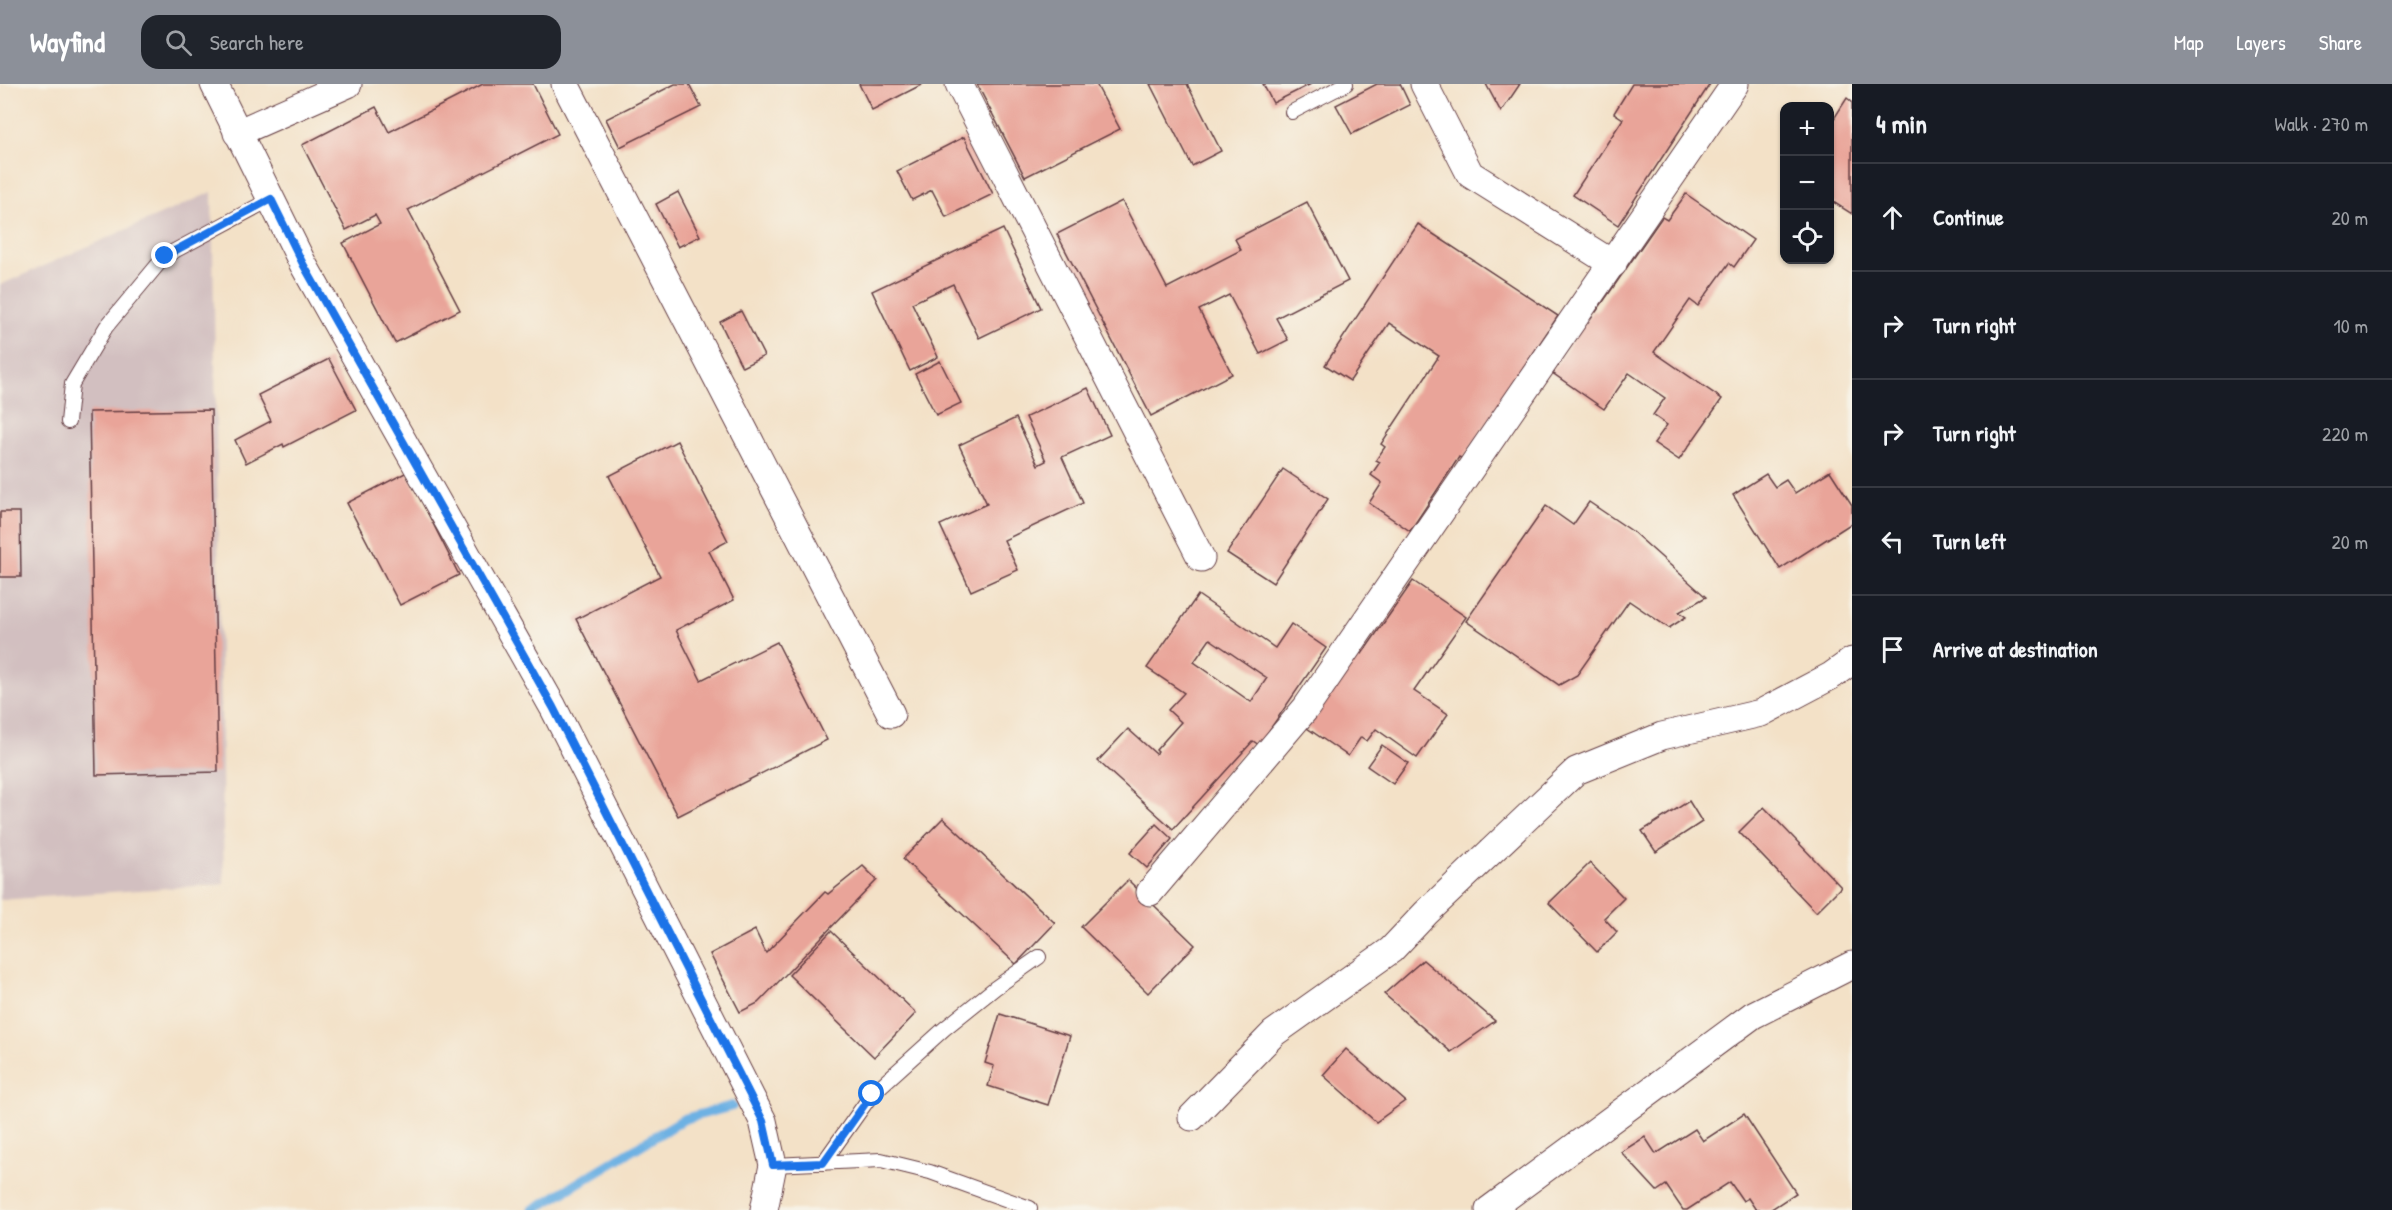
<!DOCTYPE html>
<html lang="en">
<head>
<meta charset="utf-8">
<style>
	body { margin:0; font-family:"Patrick Hand",sans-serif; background:#20242c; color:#f1f3f6 }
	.controls { position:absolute; right:18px; top:18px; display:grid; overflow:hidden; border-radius:12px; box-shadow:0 2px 4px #0004 }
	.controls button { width:54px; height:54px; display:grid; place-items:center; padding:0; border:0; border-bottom:2px solid #363941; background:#171b24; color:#f1f3f6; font:30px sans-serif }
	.stop { position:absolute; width:18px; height:18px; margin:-14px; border:4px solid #1a73e8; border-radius:50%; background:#fff }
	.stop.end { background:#1a73e8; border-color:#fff; box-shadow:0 2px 6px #0008 }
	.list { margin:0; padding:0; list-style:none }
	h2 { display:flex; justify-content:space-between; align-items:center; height:78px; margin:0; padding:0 24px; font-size:26px }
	h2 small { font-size:20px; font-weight:400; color:#9ea1a6 }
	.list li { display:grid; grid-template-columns:39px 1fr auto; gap:18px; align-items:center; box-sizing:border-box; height:108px; padding:0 24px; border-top:2px solid #363941 }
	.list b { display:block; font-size:22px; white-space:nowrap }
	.list em { font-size:20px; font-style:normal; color:#9ea1a6 }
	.icon { flex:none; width:33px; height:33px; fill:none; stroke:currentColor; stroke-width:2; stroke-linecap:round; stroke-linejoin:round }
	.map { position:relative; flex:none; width:1852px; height:1126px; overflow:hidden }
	header { display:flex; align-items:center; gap:36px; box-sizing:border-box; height:84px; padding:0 30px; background:#8c9099; color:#fff }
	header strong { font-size:28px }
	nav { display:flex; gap:33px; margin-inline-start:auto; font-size:21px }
	.search { width:420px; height:54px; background:#20242c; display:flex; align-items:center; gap:15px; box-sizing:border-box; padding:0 21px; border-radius:18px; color:#9ea1a6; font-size:22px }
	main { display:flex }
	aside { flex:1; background:#171b24 }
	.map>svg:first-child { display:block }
	.industrial { fill:#d2bfc0 }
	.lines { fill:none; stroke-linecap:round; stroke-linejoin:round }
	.stream { stroke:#6db1e3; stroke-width:10 }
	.building { fill:#e9a499; fill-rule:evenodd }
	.service-casing { stroke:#633c42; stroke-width:16 }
	.minor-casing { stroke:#633c42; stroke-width:29 }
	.service { stroke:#fff; stroke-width:14 }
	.minor { stroke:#fff; stroke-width:27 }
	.route { stroke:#1a73e8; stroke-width:8 }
</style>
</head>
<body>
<header>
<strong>Wayfind</strong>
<div class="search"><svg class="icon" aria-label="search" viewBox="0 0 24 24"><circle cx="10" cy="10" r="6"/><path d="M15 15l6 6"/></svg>Search here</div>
<nav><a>Map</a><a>Layers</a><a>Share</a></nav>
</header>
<main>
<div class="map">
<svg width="1852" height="1126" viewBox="0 0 1852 1126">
	<rect width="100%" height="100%" fill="#f7f3e8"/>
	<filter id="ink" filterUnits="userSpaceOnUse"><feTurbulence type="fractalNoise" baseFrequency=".0167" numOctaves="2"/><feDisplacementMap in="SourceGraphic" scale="12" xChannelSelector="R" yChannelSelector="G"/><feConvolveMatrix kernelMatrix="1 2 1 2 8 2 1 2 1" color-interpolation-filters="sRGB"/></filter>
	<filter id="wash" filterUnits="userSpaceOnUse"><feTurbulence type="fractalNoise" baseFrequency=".008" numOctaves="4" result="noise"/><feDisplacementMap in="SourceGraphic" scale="24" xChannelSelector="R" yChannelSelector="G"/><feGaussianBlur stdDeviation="1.35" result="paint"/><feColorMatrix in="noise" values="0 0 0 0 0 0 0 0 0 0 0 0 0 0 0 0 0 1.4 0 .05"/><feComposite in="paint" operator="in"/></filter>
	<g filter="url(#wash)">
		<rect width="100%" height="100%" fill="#f3e1c7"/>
		<polygon class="industrial" points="212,108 224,800 0,816 0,201"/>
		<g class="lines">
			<polyline class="stream" points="533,1126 684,1035 732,1022"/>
		</g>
		<g id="blocks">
			<g class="building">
				<polygon points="483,0 533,0 558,50 408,126 460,226 395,259 343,159 380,140 375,131 346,146 302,61 376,23 389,48"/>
				<polygon points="675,0 689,0 701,23 620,63 606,35"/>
				<polygon points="859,0 923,0 872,26"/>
				<polygon points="977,0 1096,0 1120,45 1025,93"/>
				<polygon points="1150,0 1187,0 1221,67 1192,82"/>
				<polygon points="1263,0 1311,0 1273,19"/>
				<polygon points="1377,0 1400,0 1410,21 1352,50 1336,21"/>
				<polygon points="1486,0 1520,0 1501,28"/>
				<polygon points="1632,0 1710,0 1618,141 1573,111 1623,35 1614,29"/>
				<polygon points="1847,14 1852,18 1852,130 1830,116 1830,41"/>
				<polygon points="964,53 993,110 946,133 932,106 912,116 897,87"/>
				<polygon points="678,108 700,152 678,163 656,120"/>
				<polygon points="1686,110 1753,156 1734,183 1729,179 1698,222 1690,216 1654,268 1722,315 1679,376 1654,359 1667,341 1653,331 1665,314 1629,289 1604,325 1551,288 1593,226 1596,228 1662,133 1667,136"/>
				<polygon points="1122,117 1167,204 1241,166 1235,155 1307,118 1348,197 1276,234 1288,256 1260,270 1229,211 1199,226 1232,290 1151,332 1057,150"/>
				<polygon points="1418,140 1558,232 1463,375 1459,373 1410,447 1369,419 1382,399 1371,391 1380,378 1376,376 1385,363 1381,360 1439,272 1389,239 1350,297 1325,281"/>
				<polygon points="1003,145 1041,224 979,254 953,200 912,219 938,273 910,287 872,207"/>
				<polygon points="741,227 764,272 742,283 720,238"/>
				<polygon points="329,275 356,326 284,363 283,360 246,379 235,356 271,337 258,311"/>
				<polygon points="940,277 961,319 936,331 915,290"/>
				<polygon points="1088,304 1110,351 1062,373 1083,419 1004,456 1018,486 971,507 940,441 987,420 959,361 1016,334 1038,381 1046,377 1026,333"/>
				<polygon points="211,326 218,688 96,691 89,328"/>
				<polygon points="677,357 728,457 709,467 734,516 676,546 701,596 777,558 827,656 678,732 576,535 660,492 609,392"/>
				<polygon points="1283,385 1328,415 1273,499 1227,469"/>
				<polygon points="1830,387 1852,421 1852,439 1780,485 1733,411 1766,390 1775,403 1786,396 1795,409"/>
				<polygon points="407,388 459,491 400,521 347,419"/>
				<polygon points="1589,418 1632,447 1706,513 1679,528 1686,533 1669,544 1629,517 1577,591 1559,601 1466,537 1546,422 1573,441"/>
				<polygon points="0,428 20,428 21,493 0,493"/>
				<polygon points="1413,497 1466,533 1414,607 1448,630 1417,674 1376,645 1367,657 1361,653 1348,672 1307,644 1359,568 1362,570"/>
				<path d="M1198,511L1275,564L1291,540L1326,564L1259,661L1253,657L1173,745L1098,677L1128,645L1156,670L1158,668L1156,666L1181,638L1168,626L1184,609L1147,584ZM1210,555L1267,594L1251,618L1194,578Z"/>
				<polygon points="1382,661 1408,679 1393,700 1367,682"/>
				<polygon points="1689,717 1702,738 1656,768 1642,747"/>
				<polygon points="1764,723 1841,803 1816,828 1739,748"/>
				<polygon points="943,734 1055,839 1016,880 903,775"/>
				<polygon points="1156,740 1172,755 1147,784 1130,769"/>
				<polygon points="1590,779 1624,814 1604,834 1617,848 1597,868 1549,819"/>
				<polygon points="863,782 877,796 758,919 740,928 710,870 755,846 766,869 825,808 828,810"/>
				<polygon points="1128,796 1195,861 1148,909 1081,843"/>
				<polygon points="831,847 916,929 874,973 789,891"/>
				<polygon points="1423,876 1495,937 1451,968 1384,910"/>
				<polygon points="1000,930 1070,952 1048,1021 988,1002 994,982 985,979"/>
				<polygon points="1346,965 1405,1017 1376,1038 1323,991"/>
				<polygon points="1744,1030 1796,1109 1770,1126 1756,1126 1748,1114 1743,1117 1730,1098 1687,1126 1683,1126 1666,1101 1657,1107 1621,1068 1645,1053 1656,1070 1695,1045 1703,1057"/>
			</g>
		</g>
	</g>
	<g filter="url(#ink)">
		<use href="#blocks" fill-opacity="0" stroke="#633c42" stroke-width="1.5"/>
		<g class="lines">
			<defs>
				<g id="service">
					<polyline points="1292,28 1346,0"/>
					<polyline points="68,338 72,300 106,243 165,172 271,115"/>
					<polyline points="823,1079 872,1010 944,945 995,904 1039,873"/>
					<polyline points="773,1081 881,1076 930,1088 1030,1124"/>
				</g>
				<g id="minor">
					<polyline points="214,0 303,180 553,623 763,1037 773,1081 764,1126"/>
					<polyline points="565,0 891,630"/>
					<polyline points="959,0 1201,474"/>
					<polyline points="1424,0 1470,90 1613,180"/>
					<polyline points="237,49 348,0"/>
					<polyline points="1150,808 1306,624 1735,0"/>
					<polyline points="1192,1033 1274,949 1391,866 1426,829 1576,687 1662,652 1761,629 1831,592 1852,577"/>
					<polyline points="1489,1126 1753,931 1852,881"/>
				</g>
			</defs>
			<use href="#service" class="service-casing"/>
			<use href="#minor" class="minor-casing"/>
			<use href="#service" class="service"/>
			<use href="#minor" class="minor"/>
		</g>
	</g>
	<g class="lines" filter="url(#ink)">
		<polyline class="route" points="165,172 271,115 303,180 553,623 763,1037 773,1081 823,1079 872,1010"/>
	</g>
</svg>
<div class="controls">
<button>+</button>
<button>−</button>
<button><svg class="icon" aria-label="locate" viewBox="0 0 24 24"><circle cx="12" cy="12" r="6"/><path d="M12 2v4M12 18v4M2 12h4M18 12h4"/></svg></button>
</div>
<div class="stop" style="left:872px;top:1010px"></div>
<div class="stop end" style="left:165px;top:172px"></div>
</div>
<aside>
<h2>4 min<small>Walk · 270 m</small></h2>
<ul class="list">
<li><svg class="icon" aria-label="ahead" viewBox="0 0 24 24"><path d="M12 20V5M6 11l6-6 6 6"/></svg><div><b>Continue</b></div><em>20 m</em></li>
<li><svg class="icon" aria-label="right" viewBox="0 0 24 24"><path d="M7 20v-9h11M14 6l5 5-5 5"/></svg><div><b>Turn right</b></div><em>10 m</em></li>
<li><svg class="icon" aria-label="right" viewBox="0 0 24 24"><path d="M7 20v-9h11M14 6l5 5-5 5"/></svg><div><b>Turn right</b></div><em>220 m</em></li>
<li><svg class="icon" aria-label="left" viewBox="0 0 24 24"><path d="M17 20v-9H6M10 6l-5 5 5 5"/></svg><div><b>Turn left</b></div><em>20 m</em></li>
<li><svg class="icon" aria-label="arrive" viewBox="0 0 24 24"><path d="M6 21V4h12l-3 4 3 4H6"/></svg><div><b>Arrive at destination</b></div></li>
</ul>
</aside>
</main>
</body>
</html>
